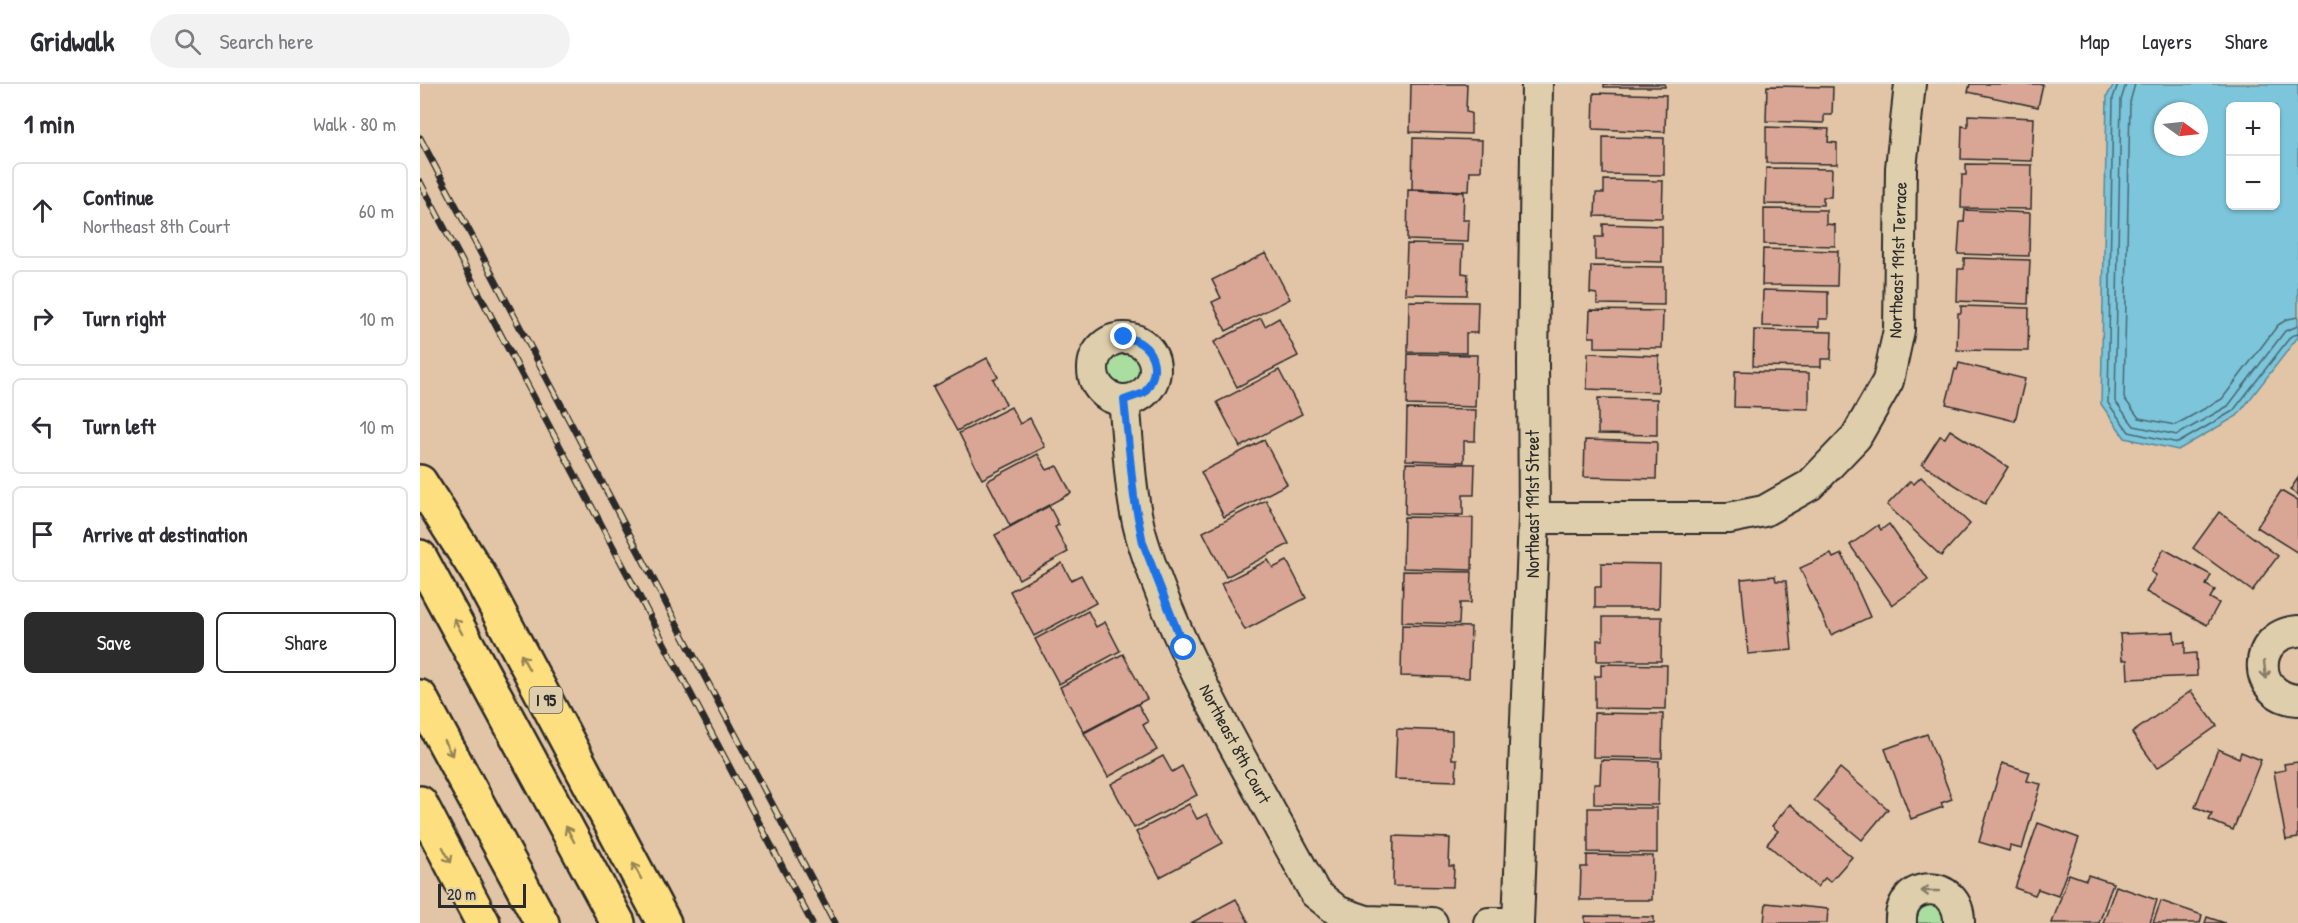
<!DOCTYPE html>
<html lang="en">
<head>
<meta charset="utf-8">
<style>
	body { margin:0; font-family:"Patrick Hand",sans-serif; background:#f2f2f3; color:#2b2b33 }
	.controls { position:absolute; right:18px; top:18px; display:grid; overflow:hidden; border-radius:9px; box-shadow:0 2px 4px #0004 }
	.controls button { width:54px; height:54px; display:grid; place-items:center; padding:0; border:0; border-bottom:2px solid #e1e1e2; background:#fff; color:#2b2b33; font:30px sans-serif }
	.compass { position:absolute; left:1734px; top:18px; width:54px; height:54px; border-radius:50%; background:#fff; box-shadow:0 2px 4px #0004; rotate:105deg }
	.scale { position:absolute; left:18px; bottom:15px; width:88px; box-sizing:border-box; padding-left:6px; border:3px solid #2b2b2b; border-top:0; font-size:16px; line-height:21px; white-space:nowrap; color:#2b2b2b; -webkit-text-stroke:4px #dfceab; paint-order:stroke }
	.stop { position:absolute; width:18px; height:18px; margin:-14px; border:4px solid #1a73e8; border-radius:50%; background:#fff }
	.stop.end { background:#1a73e8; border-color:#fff; box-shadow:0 2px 6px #0008 }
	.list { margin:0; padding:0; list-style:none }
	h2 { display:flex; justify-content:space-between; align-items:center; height:78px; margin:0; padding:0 24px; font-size:26px }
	h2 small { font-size:20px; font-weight:400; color:#7c7c81 }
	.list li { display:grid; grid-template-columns:39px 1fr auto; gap:18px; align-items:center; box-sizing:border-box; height:96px; margin:0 12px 12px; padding:0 12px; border:2px solid #e1e1e2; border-radius:9px }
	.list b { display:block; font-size:22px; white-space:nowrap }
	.list p { margin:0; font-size:20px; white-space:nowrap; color:#7c7c81 }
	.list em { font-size:20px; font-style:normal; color:#7c7c81 }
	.actions { display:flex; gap:12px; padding:18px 24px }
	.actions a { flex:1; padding:14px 0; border:2px solid #2b2b2b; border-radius:9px; text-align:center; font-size:21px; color:#2b2b2b }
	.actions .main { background:#2b2b2b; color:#fff }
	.icon { flex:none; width:33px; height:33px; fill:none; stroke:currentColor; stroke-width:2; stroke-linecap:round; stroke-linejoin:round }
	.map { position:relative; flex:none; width:1878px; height:839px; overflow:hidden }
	header { display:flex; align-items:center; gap:36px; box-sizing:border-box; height:84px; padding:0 30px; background:#fff; border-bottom:2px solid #e1e1e2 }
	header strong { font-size:28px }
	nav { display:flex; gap:33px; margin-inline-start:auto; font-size:21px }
	.search { width:420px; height:54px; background:#f2f2f3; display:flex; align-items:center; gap:15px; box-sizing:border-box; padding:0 21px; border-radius:33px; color:#7c7c81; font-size:22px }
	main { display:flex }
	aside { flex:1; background:#fff }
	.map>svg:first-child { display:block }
	.green { fill:#aadea0; stroke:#6a8466; stroke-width:1.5 }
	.water { fill:#7bc5db; stroke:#5b8795; stroke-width:1.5; fill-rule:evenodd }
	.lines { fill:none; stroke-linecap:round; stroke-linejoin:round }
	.shore { stroke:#4b6971; stroke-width:1.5 }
	.building { fill:#d9a695; stroke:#2b2b2b; stroke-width:1.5 }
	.minor-casing { stroke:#2b2b2b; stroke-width:34 }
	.motorway-casing { stroke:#2b2b2b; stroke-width:38 }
	.minor { stroke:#dfceab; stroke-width:30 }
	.motorway { stroke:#fedf80; stroke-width:33 }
	.rail-casing { stroke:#2b2b2b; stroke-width:7 }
	.rail { stroke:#dfceab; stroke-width:4.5; stroke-dasharray:14; stroke-linecap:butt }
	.oneway { stroke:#948556 }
	.oneway2 { stroke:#857c6b }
	.route { stroke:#1a73e8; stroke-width:8 }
	.labels { text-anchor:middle; stroke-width:4.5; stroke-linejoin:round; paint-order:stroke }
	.shield { fill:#dfceab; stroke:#615c51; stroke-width:1.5 }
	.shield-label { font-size:16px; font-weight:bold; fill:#2b2b2b }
	.street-label { font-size:18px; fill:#2b2b2b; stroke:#dfceab }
</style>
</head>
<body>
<header>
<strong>Gridwalk</strong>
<div class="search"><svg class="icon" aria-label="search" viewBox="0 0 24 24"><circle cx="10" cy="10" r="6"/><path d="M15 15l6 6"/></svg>Search here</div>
<nav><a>Map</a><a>Layers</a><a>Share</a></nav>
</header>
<main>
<aside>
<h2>1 min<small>Walk · 80 m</small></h2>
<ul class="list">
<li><svg class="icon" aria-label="ahead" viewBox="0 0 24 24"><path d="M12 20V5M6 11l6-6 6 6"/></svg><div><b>Continue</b><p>Northeast 8th Court</p></div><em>60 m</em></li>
<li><svg class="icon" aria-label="right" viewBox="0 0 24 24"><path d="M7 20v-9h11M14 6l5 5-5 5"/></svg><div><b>Turn right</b></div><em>10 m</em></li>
<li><svg class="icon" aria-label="left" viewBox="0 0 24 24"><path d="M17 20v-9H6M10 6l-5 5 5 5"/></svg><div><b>Turn left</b></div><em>10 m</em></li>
<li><svg class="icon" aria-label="arrive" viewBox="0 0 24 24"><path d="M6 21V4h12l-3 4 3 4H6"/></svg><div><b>Arrive at destination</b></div></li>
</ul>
<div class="actions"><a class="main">Save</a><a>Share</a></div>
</aside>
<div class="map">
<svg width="1878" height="839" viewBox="0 0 1878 839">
	<rect width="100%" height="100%" fill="#e2c5a7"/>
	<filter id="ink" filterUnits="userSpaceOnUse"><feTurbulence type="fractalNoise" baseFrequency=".0167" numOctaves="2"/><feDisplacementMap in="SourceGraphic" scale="12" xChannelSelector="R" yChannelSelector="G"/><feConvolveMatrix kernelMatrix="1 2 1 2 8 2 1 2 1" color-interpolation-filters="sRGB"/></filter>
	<g filter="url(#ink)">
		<g class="green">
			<circle cx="704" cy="286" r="17"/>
			<polygon points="1512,820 1523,826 1526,839 1495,839 1500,825"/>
		</g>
		<path class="water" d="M1694,0H1878V253L1817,332L1758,366L1705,354L1681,320L1687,12ZM1810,22H1856V122H1810ZM1743,27H1779V63H1743Z"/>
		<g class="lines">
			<g class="shore">
				<polyline points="1698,0 1693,14 1688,319 1709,348 1758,359 1813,327 1871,252 1878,250"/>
				<polyline points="1706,0 1701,16 1695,317 1714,342 1757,351 1808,322 1865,247 1878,242"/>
				<polyline points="1715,0 1710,18 1704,314 1719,334 1755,341 1802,315 1858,241 1868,235 1878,233"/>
			</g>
		</g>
		<g class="building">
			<polygon points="991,0 1047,0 1046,28 1051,29 1051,50 990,48"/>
			<rect x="1184" y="0" width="61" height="3"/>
			<polygon points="1550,0 1623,0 1618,23 1548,8"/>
			<polygon points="1347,2 1413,3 1412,31 1404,31 1404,39 1346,37"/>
			<polygon points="1174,9 1246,11 1245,48 1173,45"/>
			<polygon points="1548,31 1614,34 1612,77 1541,75 1542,42 1548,43"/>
			<polygon points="1346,43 1409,45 1408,58 1417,59 1417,80 1346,79"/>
			<polygon points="1183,53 1244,54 1244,91 1183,90"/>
			<polygon points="993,54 1062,56 1061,87 1050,87 1049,107 992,105"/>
			<polygon points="1546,80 1612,81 1611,125 1541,124 1542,91 1546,91"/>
			<polygon points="1346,84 1412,85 1411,113 1403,113 1403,121 1345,120"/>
			<polygon points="1184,96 1243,97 1242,134 1175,132 1176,109 1184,109"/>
			<polygon points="988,106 1044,108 1043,136 1049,136 1048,158 987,156"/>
			<polygon points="1344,125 1406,126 1406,140 1415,141 1415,162 1344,160"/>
			<polygon points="1545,126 1610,129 1609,172 1538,170 1540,138 1544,138"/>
			<polygon points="1183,140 1242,142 1242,178 1175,176 1175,153 1183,153"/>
			<polygon points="987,160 1043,161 1042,189 1048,190 1047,211 985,210"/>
			<polygon points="1343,165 1418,167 1417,202 1342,201"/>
			<polygon points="846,169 870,215 806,247 792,218 801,214 792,196"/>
			<polygon points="1544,174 1610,176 1608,220 1537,217 1538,185 1544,185"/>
			<polygon points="1171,182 1244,183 1244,221 1177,220 1177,210 1170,209"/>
			<polygon points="1343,206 1408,208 1408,235 1399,235 1399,243 1342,242"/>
			<polygon points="989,217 1058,218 1057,249 1046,249 1046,269 988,268"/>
			<polygon points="1541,222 1609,224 1608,267 1537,266 1538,229 1541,229"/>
			<polygon points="1170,226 1243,227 1242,264 1175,263 1175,253 1169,253"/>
			<polygon points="841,234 845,242 859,234 878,272 817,303 794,258"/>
			<polygon points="1334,246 1412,248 1411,275 1401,275 1401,283 1333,282"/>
			<polygon points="1168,269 1239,272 1238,308 1167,305"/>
			<polygon points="988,270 1057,271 1055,323 987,321"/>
			<polygon points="567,274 578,293 573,295 586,320 537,347 513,303"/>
			<polygon points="1539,279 1605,295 1595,337 1526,320 1535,285 1537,286"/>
			<polygon points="859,286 882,330 820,363 797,318"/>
			<polygon points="1315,287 1389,289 1389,325 1314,323"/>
			<polygon points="1178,314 1237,315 1237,351 1178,350"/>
			<polygon points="591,323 600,340 610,334 625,363 562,395 539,349"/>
			<polygon points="987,325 1056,326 1055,357 1044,357 1044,378 986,376"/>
			<polygon points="1530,346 1588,383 1565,420 1502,380 1520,352 1525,354"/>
			<polygon points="844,356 867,400 804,433 781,388"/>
			<polygon points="1165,356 1237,358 1236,395 1164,393"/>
			<polygon points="618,370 627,386 637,382 651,409 590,442 567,397"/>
			<polygon points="986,379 1055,380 1054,411 1043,411 1043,431 985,430"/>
			<polygon points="1501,393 1550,440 1521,472 1467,421 1490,397 1494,400"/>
			<polygon points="1878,394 1878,411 1870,406"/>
			<polygon points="1861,407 1878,417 1878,469 1837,443"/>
			<polygon points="846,416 869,460 806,493 783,448"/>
			<polygon points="629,422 639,441 635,443 648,468 599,495 575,451"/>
			<polygon points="1799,428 1858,472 1832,507 1773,464"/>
			<polygon points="984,433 1053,434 1052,486 983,484"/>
			<polygon points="1469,440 1508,496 1472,521 1430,461 1458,441 1461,446"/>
			<polygon points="1744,465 1791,491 1786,501 1795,506 1790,514 1799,519 1787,541 1726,508 1736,491 1731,488"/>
			<polygon points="1411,470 1413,474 1422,470 1450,533 1411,551 1380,484"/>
			<polygon points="848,476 853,484 867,477 886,514 825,546 801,500"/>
			<polygon points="642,479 651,496 661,491 676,519 614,552 590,507"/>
			<polygon points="1181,479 1240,480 1239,524 1175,524 1175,503 1181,503"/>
			<polygon points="983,487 1052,488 1051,519 1040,519 1039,540 982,538"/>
			<polygon points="1355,492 1356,497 1366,497 1372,566 1328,570 1321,495"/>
			<polygon points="668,527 676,543 685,538 700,567 639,600 615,555"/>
			<polygon points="1183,533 1242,533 1241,577 1177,577 1177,556 1183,556"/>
			<polygon points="982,541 1051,543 1049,594 981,592"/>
			<polygon points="1754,548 1755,559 1765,558 1765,570 1776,569 1777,592 1708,595 1707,576 1702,576 1700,550"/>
			<polygon points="703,570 727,615 664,648 640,603"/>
			<polygon points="1181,580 1247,581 1246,625 1175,624 1175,592 1181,592"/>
			<polygon points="1771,607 1797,642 1737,684 1712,649"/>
			<polygon points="718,620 728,638 723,641 737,666 688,693 664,649"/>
			<polygon points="1174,629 1243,630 1242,674 1173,673"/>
			<polygon points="977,645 1032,647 1032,675 1037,675 1036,697 975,695"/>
			<polygon points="1507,650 1532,715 1521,719 1523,723 1491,735 1465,665"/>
			<polygon points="1798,665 1819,674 1821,668 1841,676 1813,746 1789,736 1792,730 1775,723"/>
			<polygon points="743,672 752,688 762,682 777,711 714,744 691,700"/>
			<polygon points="1181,676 1239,677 1238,721 1174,720 1174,700 1180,700"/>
			<polygon points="1878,678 1878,754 1866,756 1854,688 1865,686 1864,680"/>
			<polygon points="1582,679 1610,688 1607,697 1621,700 1602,765 1590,762 1589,767 1559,758"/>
			<polygon points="1420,684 1468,725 1442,756 1394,716"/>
			<polygon points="769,720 777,735 787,730 803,759 740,793 716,748"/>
			<polygon points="1370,720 1432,773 1410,798 1405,794 1397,803 1347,760 1358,747 1352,742"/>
			<polygon points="1168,724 1237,724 1237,769 1168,768"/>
			<polygon points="1618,739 1659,754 1638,812 1618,805 1615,811 1595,804"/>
			<polygon points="974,752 1030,754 1029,782 1034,782 1033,803 973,802"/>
			<polygon points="1167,771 1233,772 1232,816 1160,816 1161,783 1167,783"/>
			<polygon points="1649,790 1666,796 1668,791 1693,799 1679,839 1632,839"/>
			<polygon points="1696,802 1737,816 1730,839 1683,839"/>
			<polygon points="816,815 829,839 771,839"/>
			<polygon points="1741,817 1782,831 1780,839 1733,839"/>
			<polygon points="1346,819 1408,825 1407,839 1344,839"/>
			<polygon points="1165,832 1234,833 1234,839 1165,839"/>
			<polygon points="1787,833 1805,839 1785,839"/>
		</g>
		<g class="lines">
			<defs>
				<g id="minor">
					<circle cx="704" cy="285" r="31"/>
					<path d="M704,316C709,363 709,415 724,461C763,583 835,696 895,809L919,828L946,837L1012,839"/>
					<polyline points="1114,434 1309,434 1344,427 1390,401 1436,353 1468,297 1479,246 1481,84 1490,0"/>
					<path d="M1878,547C1831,550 1831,613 1878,616"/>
					<polyline points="1069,839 1098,839"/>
					<polyline points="1098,839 1114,434 1113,279 1117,0"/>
					<path d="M1481,839C1478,795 1540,793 1539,839"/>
				</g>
				<g id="motorway">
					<polyline points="0,398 58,489 244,839"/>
					<polyline points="0,473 198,839"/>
					<polyline points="0,613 122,839"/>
					<polyline points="0,719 63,839"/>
				</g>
			</defs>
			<use href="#minor" class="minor-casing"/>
			<use href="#motorway" class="motorway-casing"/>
			<use href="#minor" class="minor"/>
			<use href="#motorway" class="motorway"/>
			<defs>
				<g id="rail">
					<polyline points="0,54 415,839"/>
					<polyline points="0,98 392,839"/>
				</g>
			</defs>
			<use href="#rail" class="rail-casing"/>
			<use href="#rail" class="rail"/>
		</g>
		<defs><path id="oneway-shaft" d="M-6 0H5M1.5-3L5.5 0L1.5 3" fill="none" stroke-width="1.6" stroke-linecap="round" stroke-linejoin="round" transform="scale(1.5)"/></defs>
		<g class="oneway">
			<use href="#oneway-shaft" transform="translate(38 542) rotate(-118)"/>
			<use href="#oneway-shaft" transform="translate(105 578) rotate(-118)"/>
			<use href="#oneway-shaft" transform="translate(28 664) rotate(61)"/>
			<use href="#oneway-shaft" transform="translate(150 750) rotate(-118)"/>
			<use href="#oneway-shaft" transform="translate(27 771) rotate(62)"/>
			<use href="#oneway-shaft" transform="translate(217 787) rotate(-118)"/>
		</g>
		<g class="oneway2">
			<use href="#oneway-shaft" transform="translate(1845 586) rotate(83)"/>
			<use href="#oneway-shaft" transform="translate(1510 807) rotate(180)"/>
		</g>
	</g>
	<g class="lines" filter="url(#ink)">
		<path class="route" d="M704,253C734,259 743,285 724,309L704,316L714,413L723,459L764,564"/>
	</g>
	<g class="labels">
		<rect class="shield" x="109.5" y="603" width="33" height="26" rx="4.5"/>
		<g class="shield-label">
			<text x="126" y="622">I 95</text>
		</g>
		<g class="street-label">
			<text transform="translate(1478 176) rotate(-88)" y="6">Northeast 191st Terrace</text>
			<text transform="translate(1113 420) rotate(-90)" y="6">Northeast 191st Street</text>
			<text transform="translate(815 660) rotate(62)" y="6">Northeast 8th Court</text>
		</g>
	</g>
</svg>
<div class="controls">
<button>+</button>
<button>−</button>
</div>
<svg class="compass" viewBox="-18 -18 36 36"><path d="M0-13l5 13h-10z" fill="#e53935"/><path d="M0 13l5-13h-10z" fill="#7c7c81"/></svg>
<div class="scale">20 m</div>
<div class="stop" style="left:764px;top:564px"></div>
<div class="stop end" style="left:704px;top:253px"></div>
</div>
</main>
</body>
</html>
